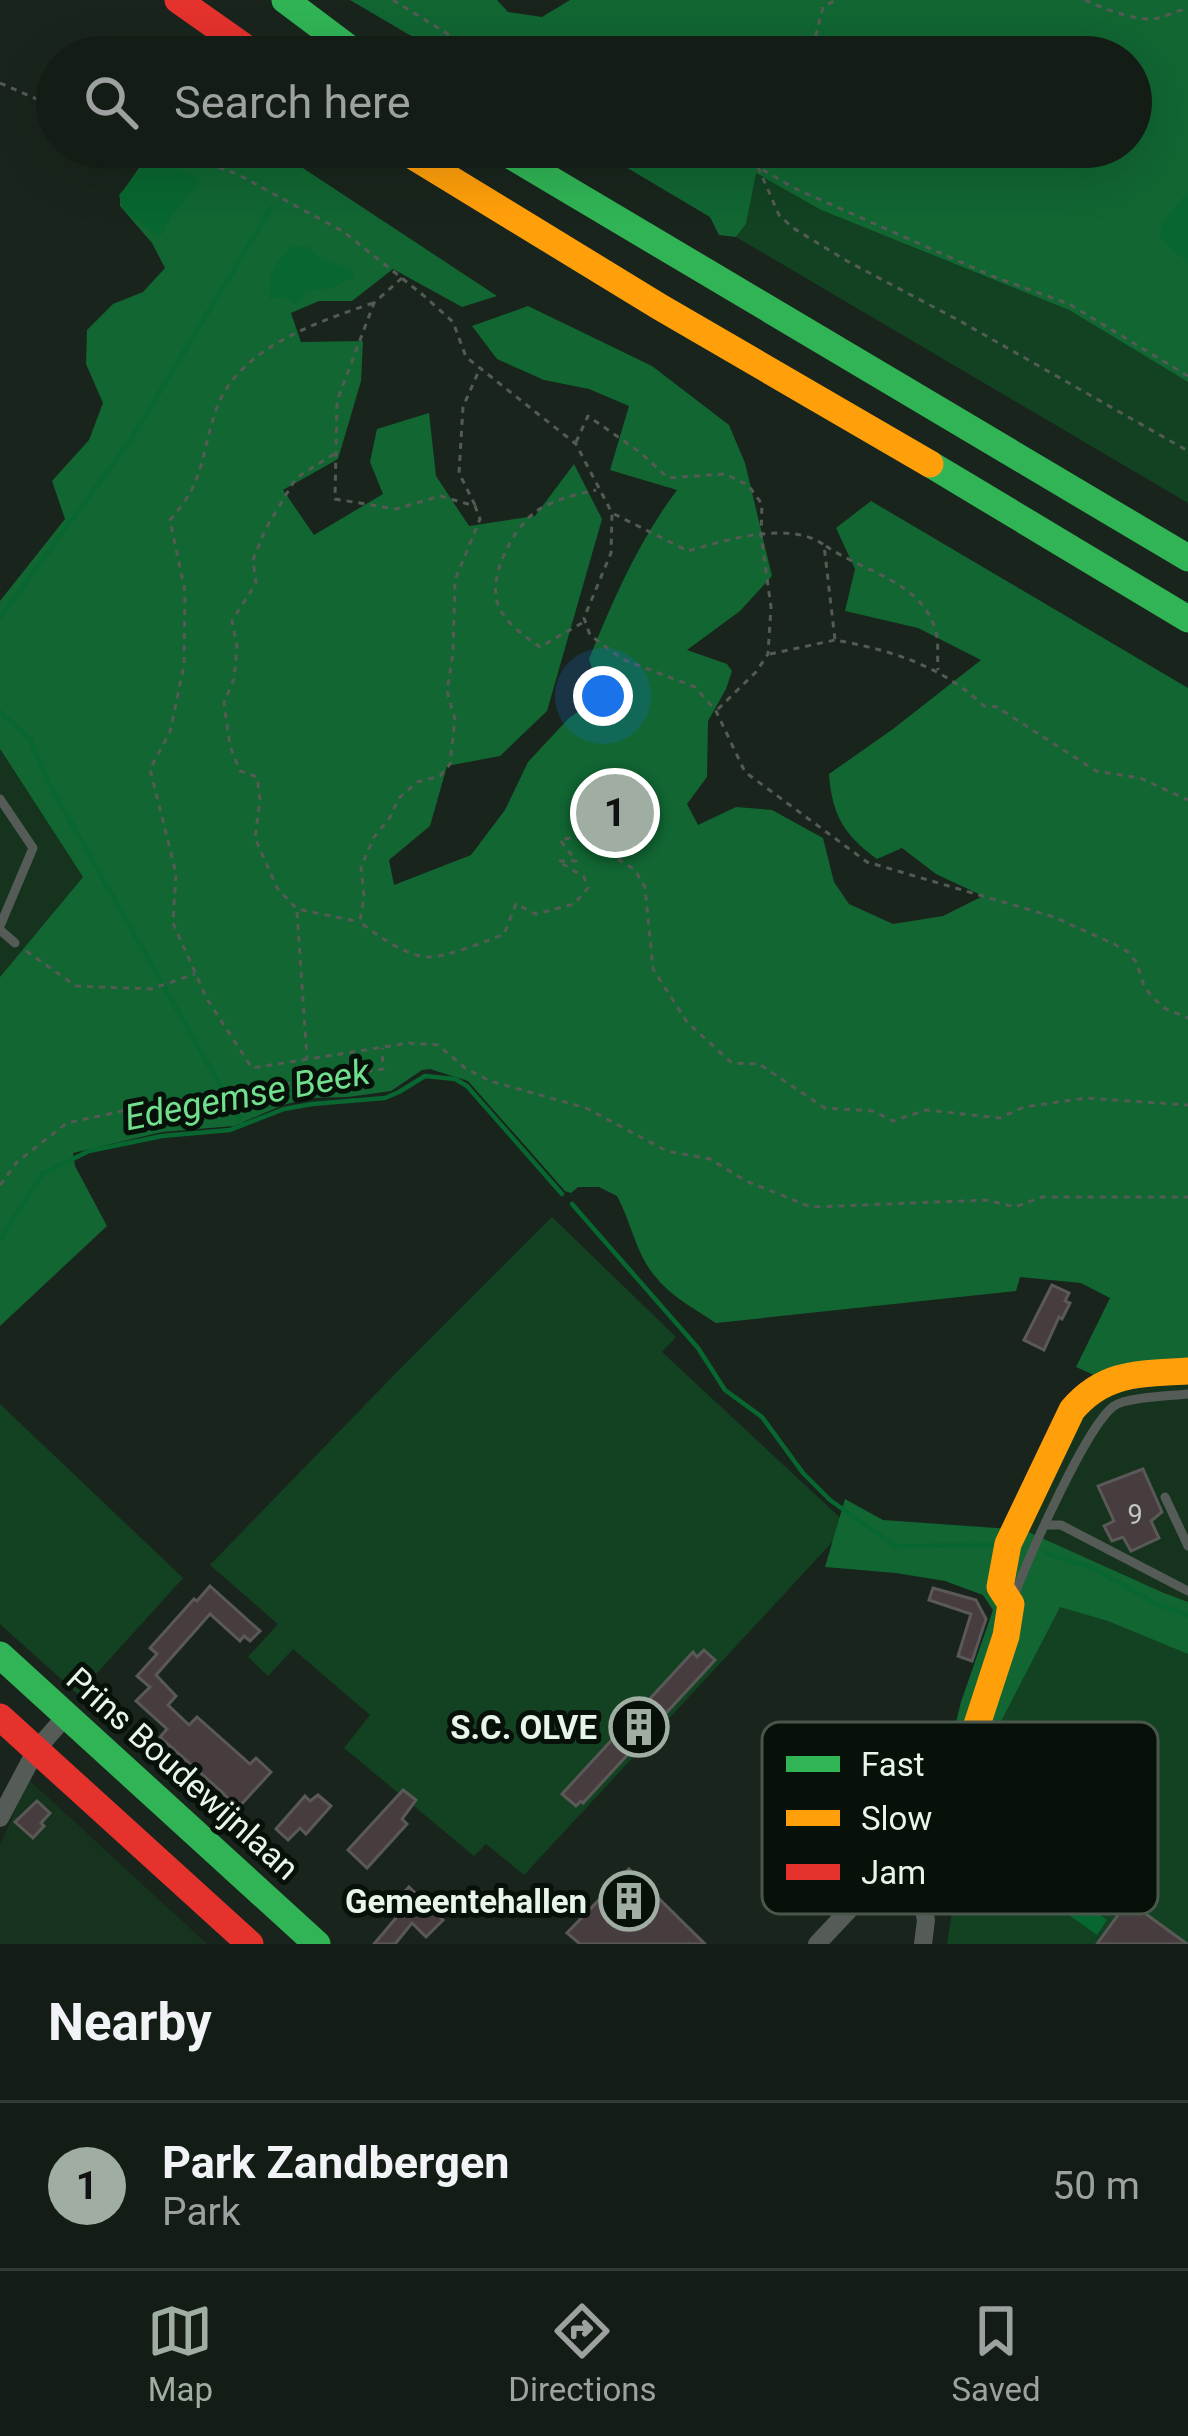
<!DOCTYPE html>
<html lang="en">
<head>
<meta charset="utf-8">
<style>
	body { margin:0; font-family:Roboto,sans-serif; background:#202922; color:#f1f3f6 }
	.you { position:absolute; left:603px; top:696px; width:42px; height:42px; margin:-30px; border:9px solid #fff; border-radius:50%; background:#1a73e8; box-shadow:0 0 0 18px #1a73e833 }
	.badge { display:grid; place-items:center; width:78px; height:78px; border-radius:50%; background:#a0ada2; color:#111; font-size:39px; font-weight:700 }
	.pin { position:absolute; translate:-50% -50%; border:6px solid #fff; box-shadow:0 3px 12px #0006 }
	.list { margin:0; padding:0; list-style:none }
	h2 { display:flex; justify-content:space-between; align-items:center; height:156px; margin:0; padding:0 48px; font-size:51px }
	h2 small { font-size:39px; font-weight:400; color:#9da1a0 }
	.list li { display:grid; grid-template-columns:78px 1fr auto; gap:36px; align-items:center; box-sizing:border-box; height:168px; padding:0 48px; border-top:3px solid #323a34 }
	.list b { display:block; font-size:45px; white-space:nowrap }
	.list p { margin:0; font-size:39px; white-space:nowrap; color:#9da1a0 }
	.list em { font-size:39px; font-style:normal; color:#9da1a0 }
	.icon { flex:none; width:66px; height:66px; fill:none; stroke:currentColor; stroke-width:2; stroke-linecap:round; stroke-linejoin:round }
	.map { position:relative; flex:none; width:1188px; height:1944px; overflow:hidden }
	.search { position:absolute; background:#131c15; box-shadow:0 12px 48px #0002; left:36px; right:36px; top:36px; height:132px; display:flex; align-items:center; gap:30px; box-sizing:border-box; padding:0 42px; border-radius:66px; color:#9da1a0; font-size:45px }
	.sheet { height:324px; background:#131c15 }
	nav { display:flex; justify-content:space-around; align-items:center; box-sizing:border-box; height:168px; border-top:3px solid #323a34; background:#131c15; font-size:33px; color:#9da1a0 }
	nav a { display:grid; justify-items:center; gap:6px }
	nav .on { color:#a0ada2 }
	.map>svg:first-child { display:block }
	.built { fill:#16331e }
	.green { fill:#124222 }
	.forest { fill:#116632 }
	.water { fill:#086630 }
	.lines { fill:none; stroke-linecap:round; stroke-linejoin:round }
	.stream { stroke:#086630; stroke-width:4.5 }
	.building { fill:#473c3e; stroke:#5a5957; stroke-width:3 }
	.path { stroke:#545b55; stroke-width:3; stroke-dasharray:6 6; stroke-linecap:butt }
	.lane { stroke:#555b57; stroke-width:9 }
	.street { stroke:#555b57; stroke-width:18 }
	.fast { stroke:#30b455; stroke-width:27 }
	.slow { stroke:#ff9f0a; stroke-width:27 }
	.jam { stroke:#e5322d; stroke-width:27 }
	.labels { text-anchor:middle; stroke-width:10; stroke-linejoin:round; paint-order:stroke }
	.number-label { font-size:27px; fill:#c0c8bf }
	.poi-label { font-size:33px; font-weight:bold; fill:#e8f6ea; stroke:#071109; text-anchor:end }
	.street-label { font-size:33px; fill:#e8f6ea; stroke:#071109 }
	.water-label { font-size:36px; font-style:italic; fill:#70e08e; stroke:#071109 }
	.key { fill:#071109; stroke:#4a564c; stroke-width:3 }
	.key-label { font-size:33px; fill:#e8f6ea }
</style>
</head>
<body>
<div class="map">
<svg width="1188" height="1944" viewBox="0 0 1188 1944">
	<rect width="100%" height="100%" fill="#19251c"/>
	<g class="built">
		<polygon points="0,750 83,877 0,977"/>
		<polygon points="1188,1378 1188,1602 1164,1593 1024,1530 1086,1412 1099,1398 1116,1390"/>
		<polygon points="28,1779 207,1944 0,1944 0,1846"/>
	</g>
	<g class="green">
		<polygon points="755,172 821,210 1069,310 1188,382 1188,503 736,237 746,224"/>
		<polygon points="552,1217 676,1337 662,1352 848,1525 524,1875 486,1844 474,1856 344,1748 370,1715 293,1649 268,1676 248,1657 278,1624 210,1565 393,1376"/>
		<polygon points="0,1404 183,1578 78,1694 0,1624"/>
		<polygon points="1054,1594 1188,1646 1188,1944 947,1944 974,1772"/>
	</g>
	<g class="forest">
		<polygon points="350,0 497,0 508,12 542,17 570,0 1188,0 1188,382 1069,310 821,210 756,173 746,224 736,237 719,235 710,217 592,147 1131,147 1131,57 447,57"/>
		<path d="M145,147H271L497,296L462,307L393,269L352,301H319L291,313L301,342L363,341L361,381L338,459L283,490L314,535L383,494L370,462L377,429L429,413L436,476L469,526L535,516L574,464L602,519L547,711L500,756L447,766L430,826L389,860L394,885L471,855L505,810L528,762L569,718L601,696L589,659C613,600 638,542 677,490L610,470L629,406L589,389L544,380L497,359L472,326L528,306L652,366L729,425L745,463L772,576L740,611L687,650L727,664L732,671L726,689L708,721L707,777L687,804L698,825L736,807L772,810L823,838L834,882L849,904L893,924L943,916L983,896L936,874L902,848L877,859C844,835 832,815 829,774L893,729L981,660L918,628L845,611L855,569L836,528L871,501L1188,688V1371L1105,1380L1076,1367L1110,1298L1081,1283L1020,1277L1016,1291L716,1323C695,1309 670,1296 654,1275C636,1253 631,1222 617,1196L599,1187H578L571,1193L565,1191L468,1081L430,1069L422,1070L391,1091L348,1097L310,1098L283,1105L234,1126L162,1132L73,1153L75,1166L107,1226L0,1326V977L83,877L0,749V601L65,519L52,481L89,440L103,403L86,364L87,330L113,304L143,292L165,268L152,243L120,206V195L151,151Z"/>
		<polygon points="845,1499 883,1520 1024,1530 1164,1593 1188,1602 1188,1654 1108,1621 1060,1607 994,1735 951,1742 961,1702 993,1610 983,1595 945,1581 896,1573 825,1567"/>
	</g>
	<g class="water">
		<polygon points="157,160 198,178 200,183 171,216 163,233 157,237 123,208 119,195 145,165"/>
		<path d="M1188,194V263L1159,237C1161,223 1176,201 1188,194Z"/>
		<path d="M293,246H308L319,257L352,271L354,277L330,288L305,292L304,298L294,304C287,297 279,297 270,299C267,276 276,260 293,246Z"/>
		<polygon points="1060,1885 1107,1920 1097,1935 1049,1901"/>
	</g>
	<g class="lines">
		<g class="stream">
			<polyline points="0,618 132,438 271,208"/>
			<polyline points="0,712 30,739 47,780 242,1124"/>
			<polyline points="572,1204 698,1348 725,1390 762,1417 803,1473 830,1500 895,1546 995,1545"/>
			<polyline points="0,1240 42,1174 89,1151 162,1136 230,1130 284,1109 312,1104 385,1098 399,1092 425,1076 455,1079 467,1086 562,1194"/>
			<polyline points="1046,1553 1093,1568 1156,1604 1188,1615"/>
		</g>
	</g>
	<g class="building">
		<polygon points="1052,1285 1069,1293 1065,1301 1070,1303 1062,1319 1059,1317 1044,1350 1024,1340"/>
		<polygon points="1143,1469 1162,1512 1151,1521 1159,1538 1131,1551 1123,1537 1112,1541 1104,1526 1114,1521 1098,1486"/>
		<polygon points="210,1586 260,1631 250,1641 244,1636 240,1641 210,1614 156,1675 176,1696 168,1705 189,1725 197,1717 250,1764 256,1758 271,1772 237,1809 223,1793 160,1737 167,1729 136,1701 150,1687 137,1676 157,1654 150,1648 194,1599 197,1601"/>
		<polygon points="933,1588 976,1600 986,1619 972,1661 958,1656 971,1614 929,1600"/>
		<polygon points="704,1650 715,1660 583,1803 581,1801 576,1806 562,1794 693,1652 697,1657"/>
		<polygon points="403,1790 416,1800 402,1819 407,1824 367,1868 348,1850"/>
		<polygon points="318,1795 331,1806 306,1834 300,1828 288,1840 276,1829 305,1796 310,1801"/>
		<polygon points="37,1801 50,1813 41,1823 44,1826 33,1838 15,1822"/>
		<polygon points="629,1869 705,1944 580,1944 567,1933"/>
		<polygon points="409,1887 443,1920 426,1937 412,1923 395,1944 374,1944 401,1912 393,1904"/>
		<polygon points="1128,1901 1187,1944 1097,1944"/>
	</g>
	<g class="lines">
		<g class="path">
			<polyline points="393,0 485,57"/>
			<path d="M1085,0C1104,9 1130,19 1151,19C1163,19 1175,10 1188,9"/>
			<polyline points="753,57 813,47 823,7 836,0"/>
			<polyline points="0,83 57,108"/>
			<polyline points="162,147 237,174 344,232 423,295 453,322 466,357 576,444 612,513 611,553 584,618 590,635 622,659 695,687 716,711 745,772 867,862 1054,917 1114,944 1128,952 1137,963 1144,986 1153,998 1166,1009 1188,1018"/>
			<polyline points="735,147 758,167 794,188 992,276 1069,304 1188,376"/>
			<polyline points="758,167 779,215 793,228 847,261 960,321 1188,451"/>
			<path d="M402,278L374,303L337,401L335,499L396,509L440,496L475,506L480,519L455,580L453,653L447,691L455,719L450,764L440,776L417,782L399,798L389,819L374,837L361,867L364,896L360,922C376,935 408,957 429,957C447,957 487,941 504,934L516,904L536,914L574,904L588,888L584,877L558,861H576L560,840L580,836L634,869L645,887L653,969L687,1022L732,1063L759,1064L825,1108L873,1111L893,1121L926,1110L1000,1118L1024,1107L1086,1098L1188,1105"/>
			<path d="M373,303C318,322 237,348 216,410C200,456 206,480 170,520L185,591L184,665L170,732L150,769L176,873L173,923L207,999L252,1068L409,1043L438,1045L465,1068L490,1081L586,1108L667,1151L710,1159L746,1181L811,1207L987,1200L1015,1207L1042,1197H1188"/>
			<polyline points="576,442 588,416 641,453 668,478 725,474 748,485 762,504 761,535 771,607 768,654 756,672 716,711"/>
			<polyline points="334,454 296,478 265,530 253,560 256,583 232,621 237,647 234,679 224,703 230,746 240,771 257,777 260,800 255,838 277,888 297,909 360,922"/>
			<polyline points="475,505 459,473 463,407 480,368"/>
			<path d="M614,514L688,551C726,540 790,520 824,545L835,640C891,650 942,666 984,706L997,707L1096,771L1140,778L1188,800"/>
			<path d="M826,546C863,572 923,581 936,632C939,644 937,658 938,670"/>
			<path d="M582,623L540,647C526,638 505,622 499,607C486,580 512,530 534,513C551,500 575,495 596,490"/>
			<polyline points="770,654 835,640"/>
			<polyline points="297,912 307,1058"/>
			<polyline points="26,951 76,986 151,989 195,974"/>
			<polyline points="0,1185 17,1162 67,1123 154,1104 383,1069 382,1048"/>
		</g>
		<g class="lane">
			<polyline points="0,799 33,848 0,926"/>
			<polyline points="0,930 15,943"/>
			<polyline points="1165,1497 1188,1546"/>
			<polyline points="1045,1525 1061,1525 1188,1591"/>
			<path d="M1013,1599C1027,1561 1086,1426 1114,1406C1126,1397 1171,1396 1188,1394"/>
		</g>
		<g class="street">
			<polyline points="775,1739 829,1789 893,1841"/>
			<polyline points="0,1818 36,1750 66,1716"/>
			<polyline points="921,1897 926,1920 923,1944"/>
			<polyline points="817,1944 879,1878"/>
		</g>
		<g class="fast">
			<polyline points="285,0 361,57"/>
			<polyline points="496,147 1188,558"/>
			<polyline points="930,464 1188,619"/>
			<polyline points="0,1655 317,1944"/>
		</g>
		<g class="slow">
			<polyline points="398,147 660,307 930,464"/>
			<path d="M936,1850L915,1838L892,1841C839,1890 941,1923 940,1869C940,1863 937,1856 936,1850L1006,1636L1011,1604L1000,1587L1008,1544L1072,1410C1105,1371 1141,1374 1188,1371"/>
		</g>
		<g class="jam">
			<polyline points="178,0 259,57"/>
			<polyline points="0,1717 250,1944"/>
		</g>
	</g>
	<defs>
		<symbol id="building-ring" viewBox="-11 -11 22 22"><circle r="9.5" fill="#071109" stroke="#a0ada2" stroke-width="1.5"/><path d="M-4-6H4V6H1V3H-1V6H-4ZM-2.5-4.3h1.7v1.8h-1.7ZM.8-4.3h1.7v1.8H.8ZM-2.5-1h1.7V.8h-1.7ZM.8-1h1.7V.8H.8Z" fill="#a0ada2"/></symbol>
	</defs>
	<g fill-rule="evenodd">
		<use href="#building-ring" x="606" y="1694" width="66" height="66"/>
		<use href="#building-ring" x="596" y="1868" width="66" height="66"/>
	</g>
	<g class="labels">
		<g class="number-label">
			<text x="1135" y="1524">9</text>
		</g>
		<g class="poi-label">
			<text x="597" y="1739">S.C. OLVE</text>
			<text x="587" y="1913">Gemeentehallen</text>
		</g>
		<g class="street-label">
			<text transform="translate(183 1773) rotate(42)" y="12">Prins Boudewijnlaan</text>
		</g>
		<g class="water-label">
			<text transform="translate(247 1094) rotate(-11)" y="13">Edegemse Beek</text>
		</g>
	</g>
	<rect x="762" y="1722" width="396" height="192" rx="18" class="key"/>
	<rect x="786" y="1756" width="54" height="16" fill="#30b455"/>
	<rect x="786" y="1810" width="54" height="16" fill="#ff9f0a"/>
	<rect x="786" y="1864" width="54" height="16" fill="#e5322d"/>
	<g class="key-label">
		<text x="861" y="1776">Fast</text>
		<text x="861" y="1830">Slow</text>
		<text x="861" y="1884">Jam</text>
	</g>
</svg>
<div class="you"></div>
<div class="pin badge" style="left:615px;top:813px">1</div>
<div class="search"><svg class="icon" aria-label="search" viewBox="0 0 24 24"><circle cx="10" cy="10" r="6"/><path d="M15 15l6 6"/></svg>Search here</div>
</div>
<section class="sheet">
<h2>Nearby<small></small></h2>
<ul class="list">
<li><span class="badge">1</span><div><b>Park Zandbergen</b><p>Park</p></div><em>50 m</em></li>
</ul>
</section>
<nav>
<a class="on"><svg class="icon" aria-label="map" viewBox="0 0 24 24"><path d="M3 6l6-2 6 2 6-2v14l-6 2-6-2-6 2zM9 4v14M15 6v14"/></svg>Map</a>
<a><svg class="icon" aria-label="directions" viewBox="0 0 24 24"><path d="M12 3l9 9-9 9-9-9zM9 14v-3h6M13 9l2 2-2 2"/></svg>Directions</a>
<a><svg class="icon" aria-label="saved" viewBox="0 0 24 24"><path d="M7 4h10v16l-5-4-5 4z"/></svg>Saved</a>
</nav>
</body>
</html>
